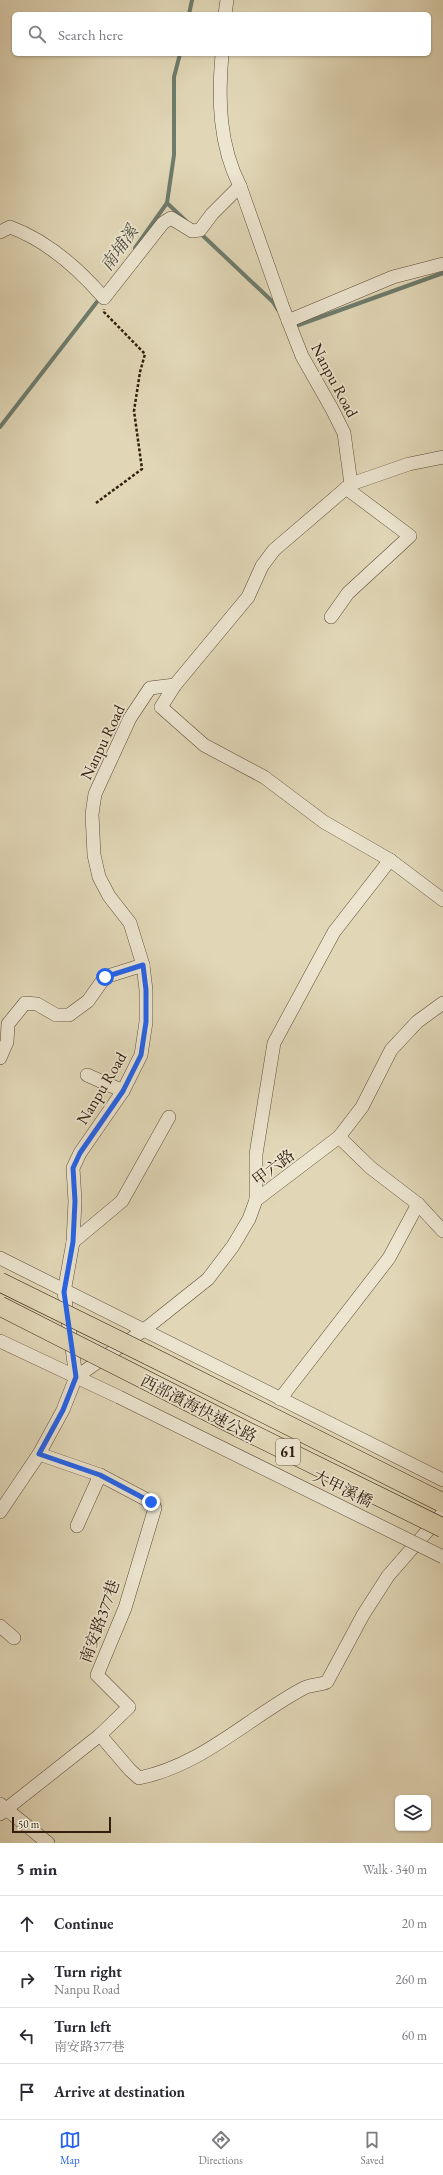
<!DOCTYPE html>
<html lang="en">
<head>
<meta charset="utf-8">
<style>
	body { margin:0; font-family:"EB Garamond","Noto Serif TC",serif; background:#f7f7f7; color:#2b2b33 }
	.controls { position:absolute; right:12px; bottom:12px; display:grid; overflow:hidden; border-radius:6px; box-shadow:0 1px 3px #0004 }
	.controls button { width:36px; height:36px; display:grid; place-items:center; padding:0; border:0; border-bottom:1px solid #e1e1e2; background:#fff; color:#2b2b33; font:20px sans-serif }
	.scale { position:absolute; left:12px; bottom:10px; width:99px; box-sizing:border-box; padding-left:4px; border:2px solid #321e0d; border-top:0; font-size:11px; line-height:14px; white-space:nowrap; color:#321e0d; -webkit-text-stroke:3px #ece5d0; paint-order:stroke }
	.stop { position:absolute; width:12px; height:12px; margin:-9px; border:3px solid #2563eb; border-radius:50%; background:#fff }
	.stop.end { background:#2563eb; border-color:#fff; box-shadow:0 1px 4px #0008 }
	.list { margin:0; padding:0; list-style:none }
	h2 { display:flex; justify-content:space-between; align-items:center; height:52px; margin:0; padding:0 16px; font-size:17px }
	h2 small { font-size:13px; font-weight:400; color:#7c7c81 }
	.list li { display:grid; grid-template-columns:26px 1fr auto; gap:12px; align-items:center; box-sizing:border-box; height:56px; padding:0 16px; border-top:1px solid #e1e1e2 }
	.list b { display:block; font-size:15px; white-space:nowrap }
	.list p { margin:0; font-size:13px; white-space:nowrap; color:#7c7c81 }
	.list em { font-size:13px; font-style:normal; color:#7c7c81 }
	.icon { flex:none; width:22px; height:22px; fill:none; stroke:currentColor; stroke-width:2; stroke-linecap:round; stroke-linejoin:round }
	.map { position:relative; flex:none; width:443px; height:1843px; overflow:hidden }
	.search { position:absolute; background:#fff; box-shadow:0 1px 3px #0004; left:12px; right:12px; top:12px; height:44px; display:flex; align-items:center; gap:10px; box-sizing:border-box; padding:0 14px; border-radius:6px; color:#7c7c81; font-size:15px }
	.sheet { height:276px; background:#fff }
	nav { display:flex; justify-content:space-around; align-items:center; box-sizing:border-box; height:56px; border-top:1px solid #e1e1e2; background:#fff; font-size:11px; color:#7c7c81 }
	nav a { display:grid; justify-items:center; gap:2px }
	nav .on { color:#2563eb }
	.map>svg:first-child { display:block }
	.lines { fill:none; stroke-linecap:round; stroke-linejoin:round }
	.stream { stroke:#6d7c6c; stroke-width:4 }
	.minor-casing { stroke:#5e4c38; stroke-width:14 }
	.highway-casing { stroke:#321e0d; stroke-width:20 }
	.path { stroke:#321e0d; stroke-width:2.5; stroke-dasharray:3 2; stroke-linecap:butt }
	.minor { stroke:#ece5d0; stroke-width:13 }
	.highway { stroke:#e1d7b7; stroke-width:19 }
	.minor-bridge-casing { stroke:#5e4c38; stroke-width:14; stroke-linecap:butt }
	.highway-bridge-casing { stroke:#321e0d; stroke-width:20; stroke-linecap:butt }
	.minor-bridge { stroke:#ece5d0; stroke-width:13 }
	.highway-bridge { stroke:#e1d7b7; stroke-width:19 }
	.route { stroke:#2563eb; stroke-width:5 }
	.labels { text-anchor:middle; stroke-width:3.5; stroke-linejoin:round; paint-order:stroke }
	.shield { fill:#ece5d0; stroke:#6a5a48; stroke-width:1 }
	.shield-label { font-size:15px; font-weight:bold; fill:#321e0d }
	.street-label { font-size:16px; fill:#321e0d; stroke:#ece5d0 }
	.water-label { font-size:17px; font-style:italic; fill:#4f4d3d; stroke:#ece5d0 }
</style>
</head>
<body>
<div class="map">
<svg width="443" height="1843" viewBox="0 0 443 1843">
	<rect width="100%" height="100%" fill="#e1d7b7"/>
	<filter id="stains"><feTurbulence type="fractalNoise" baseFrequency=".005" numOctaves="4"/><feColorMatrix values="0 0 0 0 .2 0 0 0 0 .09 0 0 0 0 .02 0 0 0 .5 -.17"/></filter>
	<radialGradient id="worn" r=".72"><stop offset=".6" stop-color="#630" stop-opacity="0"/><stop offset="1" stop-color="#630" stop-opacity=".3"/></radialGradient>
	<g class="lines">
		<g class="stream">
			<polyline points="189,14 192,0"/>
			<polyline points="167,203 186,221"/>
			<polyline points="200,233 273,302 278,310"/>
			<polyline points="135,248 167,203 174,155 174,77 180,54"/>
			<polyline points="293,327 443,273"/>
			<polyline points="0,427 100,298"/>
		</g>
		<defs>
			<g id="minor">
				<polyline points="225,14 227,0"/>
				<path d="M0,232L10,227C48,241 78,268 104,298L163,223L171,218L192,231L200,230L212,214L240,186"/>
				<polyline points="288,321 393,277 443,264"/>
				<polyline points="351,484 409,464 443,457"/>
				<polyline points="331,617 348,593 410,536 346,488"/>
				<polyline points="175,685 161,707 204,745 264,777 324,822 390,860 443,900"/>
				<polyline points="0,1058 7,1042 8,1024 25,1003 37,1004 56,1015 69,1015 88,1001 105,977 143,965"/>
				<polyline points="87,1075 123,1091"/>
				<polyline points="339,1137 371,1168 418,1204 443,1231"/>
				<polyline points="256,1200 256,1154 274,1043 334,932 390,860"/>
				<polyline points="73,1242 122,1201 169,1117"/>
				<polyline points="0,1258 443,1480"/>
				<polyline points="0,1341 119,1397"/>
				<polyline points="76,1377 144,1330 208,1279 233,1246 249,1219 256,1200 339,1137 362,1107 391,1050 417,1022 443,1003"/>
				<polyline points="280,1399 389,1258 418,1204"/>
				<path d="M0,1512L39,1454L63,1410L76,1377L64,1292L73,1242L75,1201L73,1168L80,1153L123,1091L141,1055L146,1022V990L143,965L130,923L109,896L99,877L94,855L92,814L95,794L130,718L150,688L175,685L248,597L262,566L274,550L351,484L344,433L332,409L302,356L282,305L240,186C219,145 218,99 222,54"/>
				<polyline points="77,1526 100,1475"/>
				<polyline points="0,1626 14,1638"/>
				<path d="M100,1735L130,1770L139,1778C203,1765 249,1717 304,1688C310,1685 320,1685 327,1682L363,1615L388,1576L443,1513"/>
				<polyline points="0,1804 48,1843"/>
				<polyline points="0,1814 100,1735 129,1707 97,1675 125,1608 155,1508 151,1502 100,1475 39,1454"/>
			</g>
			<polyline id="highway" points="148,1355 443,1503"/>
		</defs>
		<use href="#minor" class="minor-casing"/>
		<use href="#highway" class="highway-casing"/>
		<polyline class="path" points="96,503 142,469 134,411 140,372 145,354 104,312 104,309"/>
		<use href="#minor" class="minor"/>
		<use href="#highway" class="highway"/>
		<defs>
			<polyline id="minor-bridge" points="119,1397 443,1557"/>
			<g id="highway-bridge">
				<polyline points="0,1282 148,1355"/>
				<polyline points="0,1306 248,1432 443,1528"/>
			</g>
		</defs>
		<use href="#minor-bridge" class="minor-bridge-casing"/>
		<use href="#highway-bridge" class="highway-bridge-casing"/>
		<use href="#minor-bridge" class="minor-bridge"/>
		<use href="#highway-bridge" class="highway-bridge"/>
	</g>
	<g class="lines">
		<polyline class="route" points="105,977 143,965 146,990 146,1022 141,1055 123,1091 80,1153 73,1168 75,1201 73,1242 64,1292 76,1377 63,1410 39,1454 100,1475 151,1502"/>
	</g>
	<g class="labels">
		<rect class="shield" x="276" y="1439" width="24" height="26" rx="3"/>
		<g class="shield-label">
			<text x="288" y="1457">61</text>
		</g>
		<g class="street-label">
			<text transform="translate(335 380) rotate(62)" y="6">Nanpu Road</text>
			<text transform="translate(102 742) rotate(-64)" y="6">Nanpu Road</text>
			<text transform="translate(101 1088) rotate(-59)" y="6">Nanpu Road</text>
			<text transform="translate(273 1167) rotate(-37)" y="6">甲六路</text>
			<text transform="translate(199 1408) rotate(27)" y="6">西部濱海快速公路</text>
			<text transform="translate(343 1488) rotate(26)" y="6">大甲溪橋</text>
			<text transform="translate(99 1621) rotate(-70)" y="6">南安路377巷</text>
		</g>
		<g class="water-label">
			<text transform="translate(119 248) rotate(-55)" y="6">南埔溪</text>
		</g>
	</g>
	<rect width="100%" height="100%" filter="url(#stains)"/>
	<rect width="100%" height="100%" fill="url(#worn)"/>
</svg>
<div class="controls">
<button><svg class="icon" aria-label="layers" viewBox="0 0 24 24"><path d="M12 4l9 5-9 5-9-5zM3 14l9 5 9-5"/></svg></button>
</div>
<div class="scale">50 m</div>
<div class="stop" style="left:105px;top:977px"></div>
<div class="stop end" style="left:151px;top:1502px"></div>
<div class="search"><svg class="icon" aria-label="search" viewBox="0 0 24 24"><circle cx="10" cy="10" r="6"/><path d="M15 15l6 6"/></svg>Search here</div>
</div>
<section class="sheet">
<h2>5 min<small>Walk · 340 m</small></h2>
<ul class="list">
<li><svg class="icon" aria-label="ahead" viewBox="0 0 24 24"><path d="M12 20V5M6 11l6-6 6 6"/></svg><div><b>Continue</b></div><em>20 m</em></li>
<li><svg class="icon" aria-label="right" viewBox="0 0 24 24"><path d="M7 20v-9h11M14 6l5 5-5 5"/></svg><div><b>Turn right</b><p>Nanpu Road</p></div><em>260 m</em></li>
<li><svg class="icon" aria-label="left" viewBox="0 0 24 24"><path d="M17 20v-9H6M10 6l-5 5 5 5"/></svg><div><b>Turn left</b><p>南安路377巷</p></div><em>60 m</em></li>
<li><svg class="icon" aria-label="arrive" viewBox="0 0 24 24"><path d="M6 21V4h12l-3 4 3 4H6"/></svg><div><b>Arrive at destination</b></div></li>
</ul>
</section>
<nav>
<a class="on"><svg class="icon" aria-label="map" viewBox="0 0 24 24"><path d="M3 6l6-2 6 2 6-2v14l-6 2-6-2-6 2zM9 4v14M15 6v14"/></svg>Map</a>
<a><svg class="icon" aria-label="directions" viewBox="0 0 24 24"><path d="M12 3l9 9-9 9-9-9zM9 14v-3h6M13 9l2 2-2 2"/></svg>Directions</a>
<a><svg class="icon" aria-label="saved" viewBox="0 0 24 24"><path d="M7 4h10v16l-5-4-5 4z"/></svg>Saved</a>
</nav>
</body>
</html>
